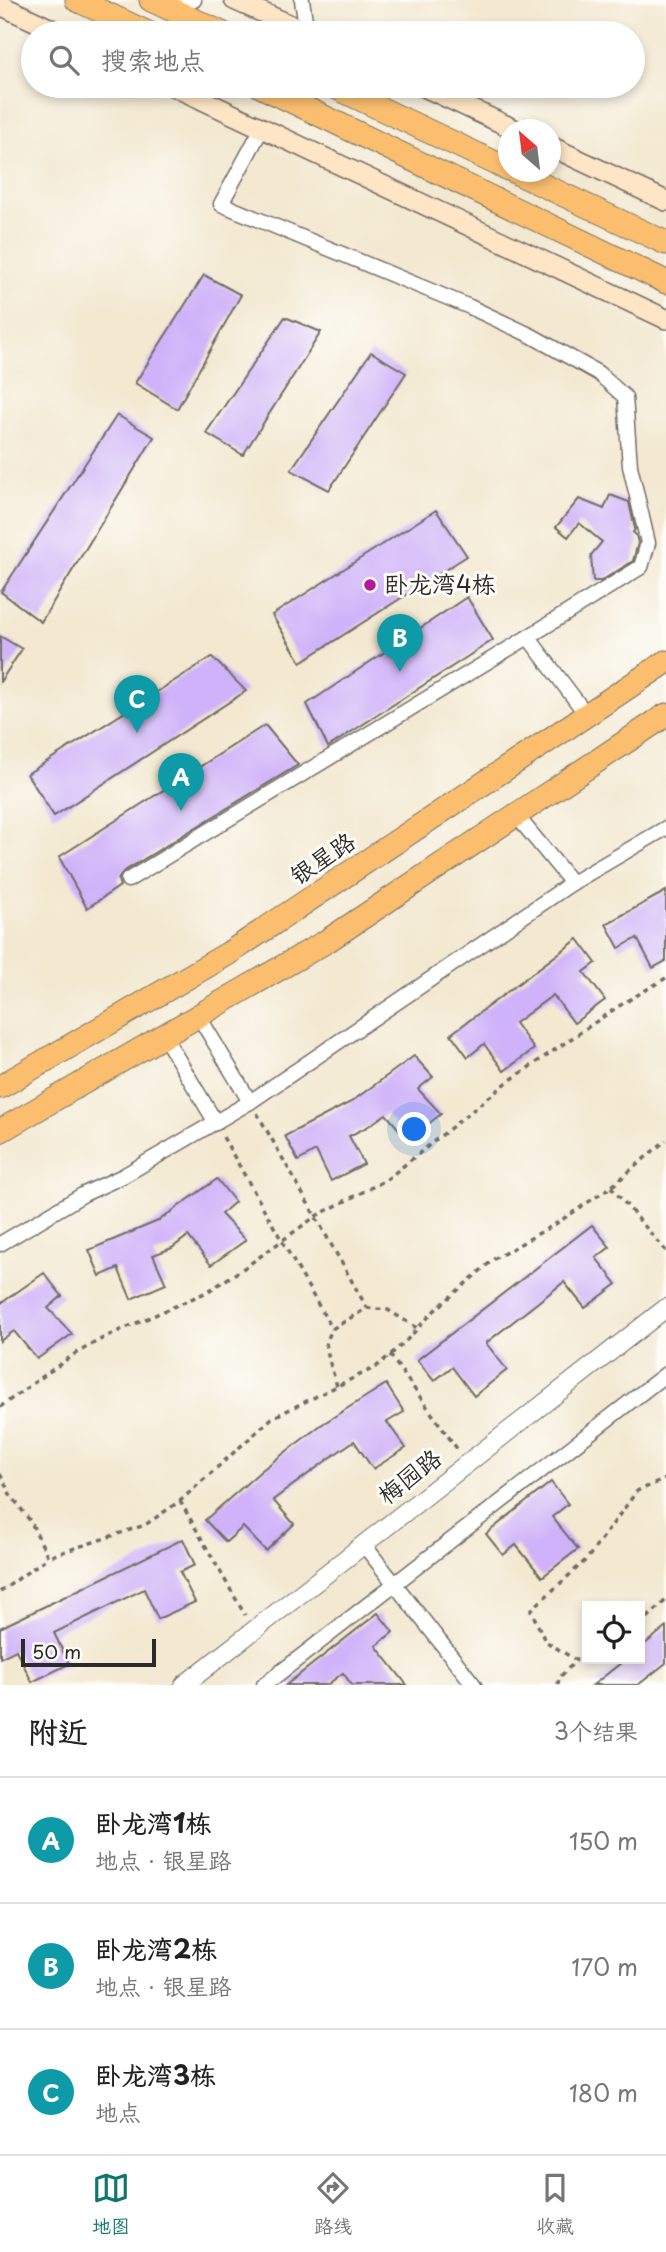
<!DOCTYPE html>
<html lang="zh">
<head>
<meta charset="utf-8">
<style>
	body { margin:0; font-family:"Playpen Sans","LXGW WenKai TC",sans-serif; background:#f2f2f2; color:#222 }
	.controls { position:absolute; right:21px; bottom:21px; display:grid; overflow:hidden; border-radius:0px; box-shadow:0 4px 10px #0003 }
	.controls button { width:63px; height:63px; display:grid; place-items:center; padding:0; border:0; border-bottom:2px solid #e0e0e0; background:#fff; color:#222; font:35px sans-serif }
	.compass { position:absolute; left:498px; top:119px; width:63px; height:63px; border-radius:50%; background:#fff; box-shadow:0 4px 10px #0003; rotate:332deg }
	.scale { position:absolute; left:21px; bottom:18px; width:135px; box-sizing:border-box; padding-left:7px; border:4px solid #2b2b2b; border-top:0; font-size:19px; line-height:24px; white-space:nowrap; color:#2b2b2b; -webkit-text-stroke:5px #fdfcf7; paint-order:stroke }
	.you { position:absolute; left:415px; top:1130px; width:24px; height:24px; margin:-18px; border:5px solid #fff; border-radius:50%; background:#1a73e8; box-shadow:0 0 0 10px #1a73e833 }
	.badge { display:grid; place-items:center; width:46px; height:46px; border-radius:50%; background:#0f766e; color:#fff; font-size:23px; font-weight:700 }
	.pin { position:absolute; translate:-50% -58px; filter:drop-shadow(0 2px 4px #0008) }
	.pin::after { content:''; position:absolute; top:37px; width:24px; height:21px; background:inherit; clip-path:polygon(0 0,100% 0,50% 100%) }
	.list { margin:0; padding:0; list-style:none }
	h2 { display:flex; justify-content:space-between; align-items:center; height:91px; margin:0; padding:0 28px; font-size:30px }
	h2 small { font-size:23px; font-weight:400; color:#767676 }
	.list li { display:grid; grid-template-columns:46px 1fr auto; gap:21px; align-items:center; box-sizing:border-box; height:126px; padding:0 28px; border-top:2px solid #e0e0e0 }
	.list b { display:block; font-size:26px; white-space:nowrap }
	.list p { margin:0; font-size:23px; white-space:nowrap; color:#767676 }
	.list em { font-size:23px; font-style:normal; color:#767676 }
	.icon { flex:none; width:38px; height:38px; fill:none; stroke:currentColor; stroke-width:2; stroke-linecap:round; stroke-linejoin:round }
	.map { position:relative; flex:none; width:666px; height:1685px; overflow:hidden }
	.search { position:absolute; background:#fff; box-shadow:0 4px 10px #0003; left:21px; right:21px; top:21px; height:77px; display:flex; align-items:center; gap:18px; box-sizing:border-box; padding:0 24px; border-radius:38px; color:#767676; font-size:26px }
	.sheet { height:469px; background:#fff }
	nav { display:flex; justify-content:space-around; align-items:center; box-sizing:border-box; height:98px; border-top:2px solid #e0e0e0; background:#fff; font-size:19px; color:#767676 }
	nav a { display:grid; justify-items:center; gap:4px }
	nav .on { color:#0f766e }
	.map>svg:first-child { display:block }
	.building { fill:#cfb2f9 }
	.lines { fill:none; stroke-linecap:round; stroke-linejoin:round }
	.minor-casing { stroke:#716d65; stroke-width:17 }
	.tertiary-casing { stroke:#716d65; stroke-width:20 }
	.secondary-casing { stroke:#716d65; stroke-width:22 }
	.primary-casing { stroke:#716d65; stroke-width:25 }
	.path { stroke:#716d65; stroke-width:3.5; stroke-dasharray:5 5; stroke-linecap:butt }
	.minor { stroke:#fff; stroke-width:14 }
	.tertiary { stroke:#fff; stroke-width:18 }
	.secondary { stroke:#fde5c5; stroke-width:19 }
	.primary { stroke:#fabe6e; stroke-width:23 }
	.poi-dot { fill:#b5179e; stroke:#fdfcf7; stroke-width:2.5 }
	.labels { text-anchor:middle; stroke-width:6; stroke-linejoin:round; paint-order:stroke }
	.poi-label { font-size:24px; fill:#2b2b2b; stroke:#fdfcf7; text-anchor:start }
	.street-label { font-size:24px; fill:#2b2b2b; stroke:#fdfcf7 }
</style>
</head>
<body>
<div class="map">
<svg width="666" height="1685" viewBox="0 0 666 1685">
	<rect width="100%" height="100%" fill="#fdfcf7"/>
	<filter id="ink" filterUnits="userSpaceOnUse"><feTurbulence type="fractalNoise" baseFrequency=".0143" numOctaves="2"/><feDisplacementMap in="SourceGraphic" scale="14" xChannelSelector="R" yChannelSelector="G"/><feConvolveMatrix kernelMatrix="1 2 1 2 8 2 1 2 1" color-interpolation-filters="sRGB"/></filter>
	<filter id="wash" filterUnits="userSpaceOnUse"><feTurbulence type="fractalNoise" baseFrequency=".00686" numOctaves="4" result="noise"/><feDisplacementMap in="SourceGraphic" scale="28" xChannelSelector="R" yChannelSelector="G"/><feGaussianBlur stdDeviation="1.57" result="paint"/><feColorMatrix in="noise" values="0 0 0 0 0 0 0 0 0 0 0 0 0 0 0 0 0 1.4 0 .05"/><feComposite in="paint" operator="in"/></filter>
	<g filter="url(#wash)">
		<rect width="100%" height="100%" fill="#f3e8d0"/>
		<g id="blocks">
			<g class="building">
				<polygon points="204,275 241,295 177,409 135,383"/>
				<polygon points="285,317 321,332 243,455 206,433"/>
				<polygon points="371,352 406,373 329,490 291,470"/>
				<polygon points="117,415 154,437 41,622 1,592"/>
				<polygon points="610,495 629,502 635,529 633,532 636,535 638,543 633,561 601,581 593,581 591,555 602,542 579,523 568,537 556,527 579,499 604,509"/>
				<polygon points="436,510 467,556 301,662 272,615"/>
				<polygon points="467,597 493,640 328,747 307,704"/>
				<polygon points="0,636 22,649 0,682"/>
				<polygon points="212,657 246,691 54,816 27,774"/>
				<polygon points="265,725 298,765 123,872 118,880 120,886 87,908 59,857"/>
				<polygon points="666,891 666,961 653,968 637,938 619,948 606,924"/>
				<polygon points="578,939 596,963 584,972 605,1000 574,1023 553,995 515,1023 534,1049 504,1071 484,1044 468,1057 451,1034"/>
				<polygon points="414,1056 433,1077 418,1089 441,1114 408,1140 386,1114 367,1127 349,1136 364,1164 331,1181 316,1151 298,1161 285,1136 351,1102"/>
				<polygon points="217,1179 235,1202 221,1214 246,1240 211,1265 188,1236 172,1248 153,1255 166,1284 131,1299 118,1268 100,1276 89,1250 158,1221"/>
				<polygon points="592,1225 610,1247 596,1258 617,1284 585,1308 564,1282 486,1343 507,1370 474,1396 452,1367 434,1381 417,1360"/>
				<polygon points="44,1273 62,1296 48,1308 72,1334 37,1359 14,1331 0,1341 0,1304"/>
				<polygon points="386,1384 404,1412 387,1422 406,1448 373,1469 354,1441 338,1452 273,1500 294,1524 266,1551 243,1527 226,1542 205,1520 262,1470 321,1425"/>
				<polygon points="551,1482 568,1504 552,1517 578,1549 542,1577 516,1545 503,1555 486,1534"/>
				<polygon points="183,1539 195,1565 180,1572 195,1602 158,1619 144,1589 54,1633 69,1664 32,1682 16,1650 0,1658 0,1628"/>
				<polygon points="378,1613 393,1632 376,1646 407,1685 352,1685 343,1673 327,1685 286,1685"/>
				<polygon points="666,1627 666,1663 638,1685 593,1685 626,1659 640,1659 640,1648"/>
			</g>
		</g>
	</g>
	<g filter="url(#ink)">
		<use href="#blocks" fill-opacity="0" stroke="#716d65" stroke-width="2"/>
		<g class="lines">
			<defs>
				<g id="minor">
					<polyline points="302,0 307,33"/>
					<polyline points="169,8 194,0"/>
					<polyline points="262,128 221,204 470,307 532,336 598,373 625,397 630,466 648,543 641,567 528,637 586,714"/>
					<polyline points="516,815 572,883"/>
					<polyline points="128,880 528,637"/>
					<polyline points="198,1015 250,1102"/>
					<polyline points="164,1036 216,1123"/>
					<polyline points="0,1244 84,1194 123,1176 250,1102 572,883 666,828"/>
					<polyline points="364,1545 474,1685"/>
					<polyline points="264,1685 666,1374"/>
				</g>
				<polyline id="tertiary" points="184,1685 666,1308"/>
				<g id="secondary">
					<polyline points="234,0 309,33"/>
					<polyline points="0,5 60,33"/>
					<polyline points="173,86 666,319"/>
					<polyline points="422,86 516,130"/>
					<polyline points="550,146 666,201"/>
				</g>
				<g id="primary">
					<polyline points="77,0 148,33"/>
					<polyline points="151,0 222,33"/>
					<polyline points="260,86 666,282"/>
					<polyline points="333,86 508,169"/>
					<polyline points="515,172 666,243"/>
					<polyline points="0,1087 229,953 666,662"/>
					<polyline points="0,1131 327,941 666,715"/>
				</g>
			</defs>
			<use href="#minor" class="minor-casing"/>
			<use href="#tertiary" class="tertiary-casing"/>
			<use href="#secondary" class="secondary-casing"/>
			<use href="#primary" class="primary-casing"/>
			<g class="path">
				<polyline points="257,1113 367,1308"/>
				<polyline points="223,1137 332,1329"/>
				<polyline points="611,1187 666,1251"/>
				<polyline points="390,1355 458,1450"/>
				<polyline points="337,1386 329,1360 326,1343 332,1329 367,1308 388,1310 417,1328"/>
				<polyline points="0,1407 73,1355 105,1337 207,1292 247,1266 316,1216 386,1180 509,1081 619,1006 666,978"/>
				<polyline points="0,1474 10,1494 31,1522 48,1557 145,1525 180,1501 272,1418 376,1367 404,1343 434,1311 494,1259 557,1223 611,1187 666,1140"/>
				<polyline points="180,1501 245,1615"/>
				<polyline points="0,1592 48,1557"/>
				<polyline points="640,1625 666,1600"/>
				<polyline points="587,1658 576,1660 545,1641 531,1610 587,1559 637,1491 666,1479"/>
				<polyline points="558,1685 559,1678 576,1660"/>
			</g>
			<use href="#minor" class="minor"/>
			<use href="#tertiary" class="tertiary"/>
			<use href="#secondary" class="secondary"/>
			<use href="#primary" class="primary"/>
		</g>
	</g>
	<circle class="poi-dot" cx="370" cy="585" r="7"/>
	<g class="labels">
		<g class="poi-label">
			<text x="384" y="593">卧龙湾4栋</text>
		</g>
		<g class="street-label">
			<text transform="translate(323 859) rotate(-34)" y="8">银星路</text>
			<text transform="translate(410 1477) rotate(-38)" y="8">梅园路</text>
		</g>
	</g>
</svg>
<div class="controls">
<button><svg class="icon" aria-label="locate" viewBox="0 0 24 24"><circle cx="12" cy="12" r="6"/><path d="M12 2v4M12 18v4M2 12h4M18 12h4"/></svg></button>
</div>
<svg class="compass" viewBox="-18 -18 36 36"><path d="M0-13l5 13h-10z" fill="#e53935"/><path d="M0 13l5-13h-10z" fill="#767676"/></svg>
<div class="scale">50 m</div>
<div class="you"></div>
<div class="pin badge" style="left:181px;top:811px;background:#0f9aa8">A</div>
<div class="pin badge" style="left:400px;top:672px;background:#0f9aa8">B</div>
<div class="pin badge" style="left:137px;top:733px;background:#0f9aa8">C</div>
<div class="search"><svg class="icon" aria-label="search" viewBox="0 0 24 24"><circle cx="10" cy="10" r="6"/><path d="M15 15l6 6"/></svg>搜索地点</div>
</div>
<section class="sheet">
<h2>附近<small>3个结果</small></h2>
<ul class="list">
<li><span class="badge" style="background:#0f9aa8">A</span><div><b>卧龙湾1栋</b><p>地点 · 银星路</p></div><em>150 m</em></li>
<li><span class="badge" style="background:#0f9aa8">B</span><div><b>卧龙湾2栋</b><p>地点 · 银星路</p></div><em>170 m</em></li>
<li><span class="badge" style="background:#0f9aa8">C</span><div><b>卧龙湾3栋</b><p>地点</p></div><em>180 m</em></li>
</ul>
</section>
<nav>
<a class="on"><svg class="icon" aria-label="map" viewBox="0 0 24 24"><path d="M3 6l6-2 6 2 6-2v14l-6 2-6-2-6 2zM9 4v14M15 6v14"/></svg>地图</a>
<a><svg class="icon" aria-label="directions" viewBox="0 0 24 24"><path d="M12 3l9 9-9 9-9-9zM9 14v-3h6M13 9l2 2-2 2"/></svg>路线</a>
<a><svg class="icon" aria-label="saved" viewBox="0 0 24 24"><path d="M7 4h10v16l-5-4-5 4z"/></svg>收藏</a>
</nav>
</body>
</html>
